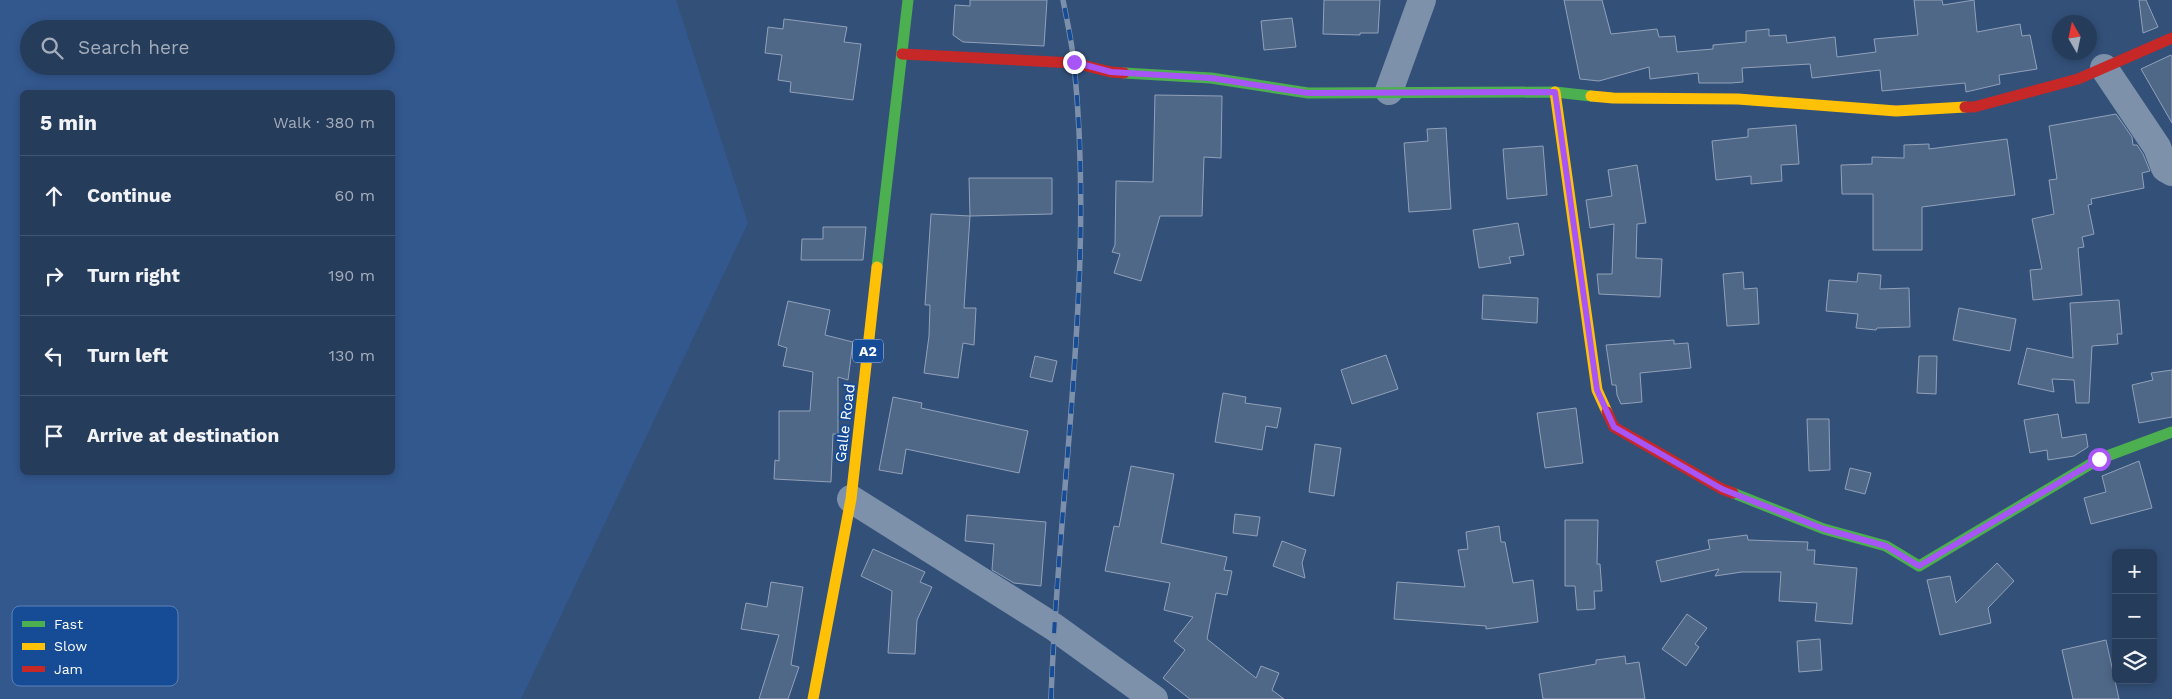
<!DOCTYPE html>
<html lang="en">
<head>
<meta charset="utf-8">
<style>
	body { margin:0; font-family:"Work Sans",sans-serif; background:#2e4361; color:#f1f3f6 }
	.controls { position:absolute; right:15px; bottom:15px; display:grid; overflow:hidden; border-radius:8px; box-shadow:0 2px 8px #0003 }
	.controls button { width:45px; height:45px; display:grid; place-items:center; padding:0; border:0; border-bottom:1px solid #425671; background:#263c5b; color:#f1f3f6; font:25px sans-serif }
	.compass { position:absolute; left:2052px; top:15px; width:45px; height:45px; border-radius:50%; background:#263c5b; box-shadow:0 2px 8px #0003; rotate:351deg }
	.stop { position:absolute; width:15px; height:15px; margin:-11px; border:4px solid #a855f7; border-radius:50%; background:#fff }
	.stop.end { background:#a855f7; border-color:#fff; box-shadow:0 1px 5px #0008 }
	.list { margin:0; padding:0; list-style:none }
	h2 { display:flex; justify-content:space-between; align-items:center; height:65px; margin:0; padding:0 20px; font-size:21px }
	h2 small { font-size:16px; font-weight:400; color:#a4adbb }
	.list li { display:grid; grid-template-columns:32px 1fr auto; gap:15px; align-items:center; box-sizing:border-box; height:80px; padding:0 20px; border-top:1px solid #425671 }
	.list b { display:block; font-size:19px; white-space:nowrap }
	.list em { font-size:16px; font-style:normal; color:#a4adbb }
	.icon { flex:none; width:28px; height:28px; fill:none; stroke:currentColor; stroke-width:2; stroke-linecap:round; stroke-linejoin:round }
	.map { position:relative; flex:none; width:2172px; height:699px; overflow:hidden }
	.search { position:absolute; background:#263c5b; box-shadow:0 2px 8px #0003; left:20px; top:20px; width:375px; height:55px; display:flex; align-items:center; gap:12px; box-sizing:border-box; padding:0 18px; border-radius:28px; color:#a4adbb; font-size:19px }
	.panel { position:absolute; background:#263c5b; box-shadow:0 2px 8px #0003; left:20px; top:90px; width:375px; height:385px; border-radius:8px }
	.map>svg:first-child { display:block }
	.water { fill:#33588e; fill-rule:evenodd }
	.building { fill:#506888; stroke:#91a1b9 }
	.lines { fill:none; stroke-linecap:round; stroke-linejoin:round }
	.street { stroke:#7d91ab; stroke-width:28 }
	.fast { stroke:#4caf50; stroke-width:11 }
	.slow { stroke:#ffc107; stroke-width:11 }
	.jam { stroke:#c62828; stroke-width:11 }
	.rail-casing { stroke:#7d90ab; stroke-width:5.5 }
	.rail { stroke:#164b96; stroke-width:4; stroke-dasharray:11; stroke-linecap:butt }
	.route { stroke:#a855f7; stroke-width:6 }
	.labels { text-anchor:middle; stroke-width:4; stroke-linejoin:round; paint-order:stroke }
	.shield { fill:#164b96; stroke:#b9c9e0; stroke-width:1 }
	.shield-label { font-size:14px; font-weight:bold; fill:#fff }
	.street-label { font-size:15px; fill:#fff; stroke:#164b96 }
	.key { fill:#164b96; stroke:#5c81b6; stroke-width:1 }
	.key-label { font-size:14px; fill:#fff }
</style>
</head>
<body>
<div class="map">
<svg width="2172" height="699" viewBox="0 0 2172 699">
	<rect width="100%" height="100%" fill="#335079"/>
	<path class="water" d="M0,0H676L748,223L521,699H0ZM29,29H386V66H29ZM22,92H392V472H22Z"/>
	<g class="building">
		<polygon points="970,0 1047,0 1044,46 963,42 953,35 955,5 970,6"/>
		<polygon points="1324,0 1380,0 1378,33 1360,33 1360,35 1323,34"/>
		<polygon points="1564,0 1602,0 1611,34 1657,29 1659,37 1675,36 1677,52 1713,49 1713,45 1746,42 1746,31 1769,29 1769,36 1786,35 1787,43 1835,37 1837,57 1876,52 1874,39 1918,35 1914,0 1942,0 1943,5 1974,0 1977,32 2020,24 2022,36 2030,35 2037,69 1999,75 2000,84 1966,92 1965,83 1882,91 1880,70 1812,78 1810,64 1742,68 1743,82 1731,83 1699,83 1698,73 1650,79 1649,67 1599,81 1580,79"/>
		<polygon points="2139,0 2146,0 2158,27 2143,33"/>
		<polygon points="1292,18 1296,47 1264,50 1261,21"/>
		<polygon points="784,19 847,27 844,42 861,44 853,100 790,92 791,82 778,80 782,55 765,53 768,27 783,29"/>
		<polygon points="2171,55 2172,57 2172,123 2141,69"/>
		<polygon points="1155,95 1222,96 1221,158 1204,157 1202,216 1160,216 1141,281 1114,273 1120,254 1112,252 1115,245 1116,181 1153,182"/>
		<polygon points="2116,114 2132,137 2133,145 2137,145 2143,154 2150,171 2142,173 2144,188 2091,199 2092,204 2088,205 2094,234 2082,237 2084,247 2078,248 2082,295 2033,300 2030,270 2042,269 2032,219 2054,214 2049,180 2057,179 2049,126"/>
		<polygon points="1796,125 1799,164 1781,165 1782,181 1751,184 1751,176 1716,180 1712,141 1748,137 1748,129"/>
		<polygon points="1446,128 1451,209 1409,212 1404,143 1428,141 1427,129"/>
		<polygon points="2007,139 2015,195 1922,207 1922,250 1873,250 1873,194 1842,194 1841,165 1872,164 1872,157 1904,158 1904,145 1929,144 1929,149"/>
		<polygon points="1543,146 1547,195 1507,199 1503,149"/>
		<polygon points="1637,165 1646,223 1637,224 1636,258 1662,259 1660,297 1599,294 1597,274 1612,274 1614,224 1590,228 1586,200 1612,196 1608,170"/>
		<polygon points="969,178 1052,178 1052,214 970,216"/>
		<polygon points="931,214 970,216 964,308 976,308 974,345 963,343 958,378 924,373 929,336 930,305 925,305"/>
		<polygon points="1518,223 1524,255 1509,257 1511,263 1479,268 1473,230"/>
		<polygon points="823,227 866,227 863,260 801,260 802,239 823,239"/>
		<polygon points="1743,272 1744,289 1757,288 1759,324 1727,326 1723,274"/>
		<polygon points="1858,273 1881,275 1880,289 1909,288 1910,327 1877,328 1876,330 1856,328 1858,314 1826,311 1829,280 1857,282"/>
		<polygon points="1483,295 1538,298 1537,323 1482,319"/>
		<polygon points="2119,300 2122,334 2117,334 2118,344 2092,346 2089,403 2076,403 2074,380 2052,379 2054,392 2018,384 2027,348 2073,358 2070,303"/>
		<polygon points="788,301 830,310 825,335 853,342 848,380 838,377 838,434 833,434 831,482 774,479 775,460 779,461 779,411 810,411 813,372 783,366 787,348 778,345"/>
		<polygon points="1959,308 2016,319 2010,351 1953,340"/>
		<polygon points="1674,340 1674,344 1688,343 1691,368 1640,373 1642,402 1621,404 1617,395 1616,385 1612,385 1606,345"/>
		<polygon points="1386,355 1398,389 1352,404 1341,370"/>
		<polygon points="1035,356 1057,361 1052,382 1030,377"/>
		<polygon points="1919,356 1937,356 1936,394 1917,393"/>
		<polygon points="2172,370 2172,417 2139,423 2132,385 2153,380 2151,373"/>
		<polygon points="1223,393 1246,397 1245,403 1281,408 1277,428 1266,426 1262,450 1215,442"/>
		<polygon points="893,397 922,403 921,408 1028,431 1019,473 906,449 902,474 879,470"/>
		<polygon points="1576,408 1583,463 1545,468 1537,413"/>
		<polygon points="2058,414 2062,438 2086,434 2088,447 2074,456 2048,460 2047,450 2030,453 2024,420"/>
		<polygon points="1807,419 1829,419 1830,470 1809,471"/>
		<polygon points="1315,444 1341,448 1334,496 1309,492"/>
		<polygon points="2139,461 2152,508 2091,524 2084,498 2106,492 2102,476"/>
		<polygon points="1131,466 1174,474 1161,543 1227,557 1224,570 1232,571 1227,595 1216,593 1207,639 1256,678 1261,666 1279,673 1272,690 1284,699 1190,699 1163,678 1185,650 1174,641 1193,617 1164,610 1170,583 1105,571 1114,526 1119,527"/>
		<polygon points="1850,468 1871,473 1865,494 1845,489"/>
		<polygon points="1235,514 1260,517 1257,536 1233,533"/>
		<polygon points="967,515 1046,522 1041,586 1014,583 992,570 994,544 965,541"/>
		<polygon points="1565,520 1598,520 1597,564 1600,564 1602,591 1594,591 1595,609 1577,610 1575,586 1565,586"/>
		<polygon points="1499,526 1501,542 1505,542 1513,583 1533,580 1538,622 1486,629 1486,626 1394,619 1397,582 1465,587 1458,550 1468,549 1466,532"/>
		<polygon points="1747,535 1748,540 1808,542 1807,550 1815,550 1814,564 1857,568 1852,624 1815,621 1817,603 1779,601 1781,572 1742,572 1715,576 1719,569 1661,582 1656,561 1710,549 1708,540"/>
		<polygon points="1282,541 1306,550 1302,563 1305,578 1273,566"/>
		<polygon points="873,549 925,572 920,582 932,587 917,620 915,654 888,653 892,591 861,576"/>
		<polygon points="1997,563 2014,581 1988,608 1991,623 1940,635 1927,580 1950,576 1956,603"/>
		<polygon points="771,582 803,587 791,665 799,667 788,699 759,699 779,635 741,629 746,603 767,607"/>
		<polygon points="1687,614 1707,628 1695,644 1699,647 1686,666 1662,649"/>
		<polygon points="1820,639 1822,670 1799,672 1797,641"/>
		<polygon points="2106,640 2119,699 2073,699 2062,650"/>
		<polygon points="1625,656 1626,664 1639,662 1645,699 1543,699 1539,674 1596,664 1596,660"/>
	</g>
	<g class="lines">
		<g class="street">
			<polyline points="2104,68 2157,147 2165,168 2172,172"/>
			<polyline points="1389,91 1422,0"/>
			<polyline points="851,499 1054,627 1154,699"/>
		</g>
		<g class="fast">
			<polyline points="1124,73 1211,78 1308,93 1555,92 1591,96"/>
			<polyline points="877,267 908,0"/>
			<polyline points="1733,493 1824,529 1886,546 1919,566 2099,459 2172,432"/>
		</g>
		<g class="slow">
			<polyline points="1555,92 1597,390 1607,412"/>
			<polyline points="1591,96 1613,98 1738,99 1896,111 1965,107"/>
			<polyline points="813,699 851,499 877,267"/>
		</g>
		<g class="jam">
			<polyline points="902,54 1074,63 1111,72 1124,73"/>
			<polyline points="1965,107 1974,107 2078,79 2172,38"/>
			<polyline points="1607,412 1614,427 1722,489 1733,493"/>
		</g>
		<defs>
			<path id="rail" d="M1051,699C1058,488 1096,275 1074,64C1072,42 1067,21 1063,0"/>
		</defs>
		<use href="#rail" class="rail-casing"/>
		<use href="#rail" class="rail"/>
	</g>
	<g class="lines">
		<polyline class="route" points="1074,62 1111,72 1211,78 1308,93 1555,92 1597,390 1614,427 1722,489 1824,529 1886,546 1919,566 2099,459"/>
	</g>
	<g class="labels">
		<rect class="shield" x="853" y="339.5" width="30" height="23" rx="4"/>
		<g class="shield-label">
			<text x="868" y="356">A2</text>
		</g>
		<g class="street-label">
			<text transform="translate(845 423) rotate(-83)" y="5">Galle Road</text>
		</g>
	</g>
	<rect x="12" y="606" width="166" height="80" rx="8" class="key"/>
	<rect x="22" y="621" width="23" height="6" fill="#4caf50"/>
	<rect x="22" y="643" width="23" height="7" fill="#ffc107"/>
	<rect x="22" y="666" width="23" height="6" fill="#c62828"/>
	<g class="key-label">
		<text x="54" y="629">Fast</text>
		<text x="54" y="651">Slow</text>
		<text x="54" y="674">Jam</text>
	</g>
</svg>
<div class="controls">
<button>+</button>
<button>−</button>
<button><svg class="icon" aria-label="layers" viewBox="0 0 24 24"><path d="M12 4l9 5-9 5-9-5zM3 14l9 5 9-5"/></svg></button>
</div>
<svg class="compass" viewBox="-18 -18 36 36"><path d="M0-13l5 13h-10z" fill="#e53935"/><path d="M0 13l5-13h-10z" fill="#a4adbb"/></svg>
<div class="stop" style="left:2099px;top:459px"></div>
<div class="stop end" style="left:1074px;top:62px"></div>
<div class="search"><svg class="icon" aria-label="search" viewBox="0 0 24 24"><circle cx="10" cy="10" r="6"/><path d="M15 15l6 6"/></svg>Search here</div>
<section class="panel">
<h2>5 min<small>Walk · 380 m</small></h2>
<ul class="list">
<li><svg class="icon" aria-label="ahead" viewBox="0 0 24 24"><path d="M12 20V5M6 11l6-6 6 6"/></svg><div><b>Continue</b></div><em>60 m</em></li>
<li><svg class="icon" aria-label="right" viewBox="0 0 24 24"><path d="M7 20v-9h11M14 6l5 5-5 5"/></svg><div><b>Turn right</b></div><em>190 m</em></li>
<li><svg class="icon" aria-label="left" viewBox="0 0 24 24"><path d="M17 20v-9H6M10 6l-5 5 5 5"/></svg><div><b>Turn left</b></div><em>130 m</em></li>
<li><svg class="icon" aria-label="arrive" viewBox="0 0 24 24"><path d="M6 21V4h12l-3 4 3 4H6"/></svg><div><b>Arrive at destination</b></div></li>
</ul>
</section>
</div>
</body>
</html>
